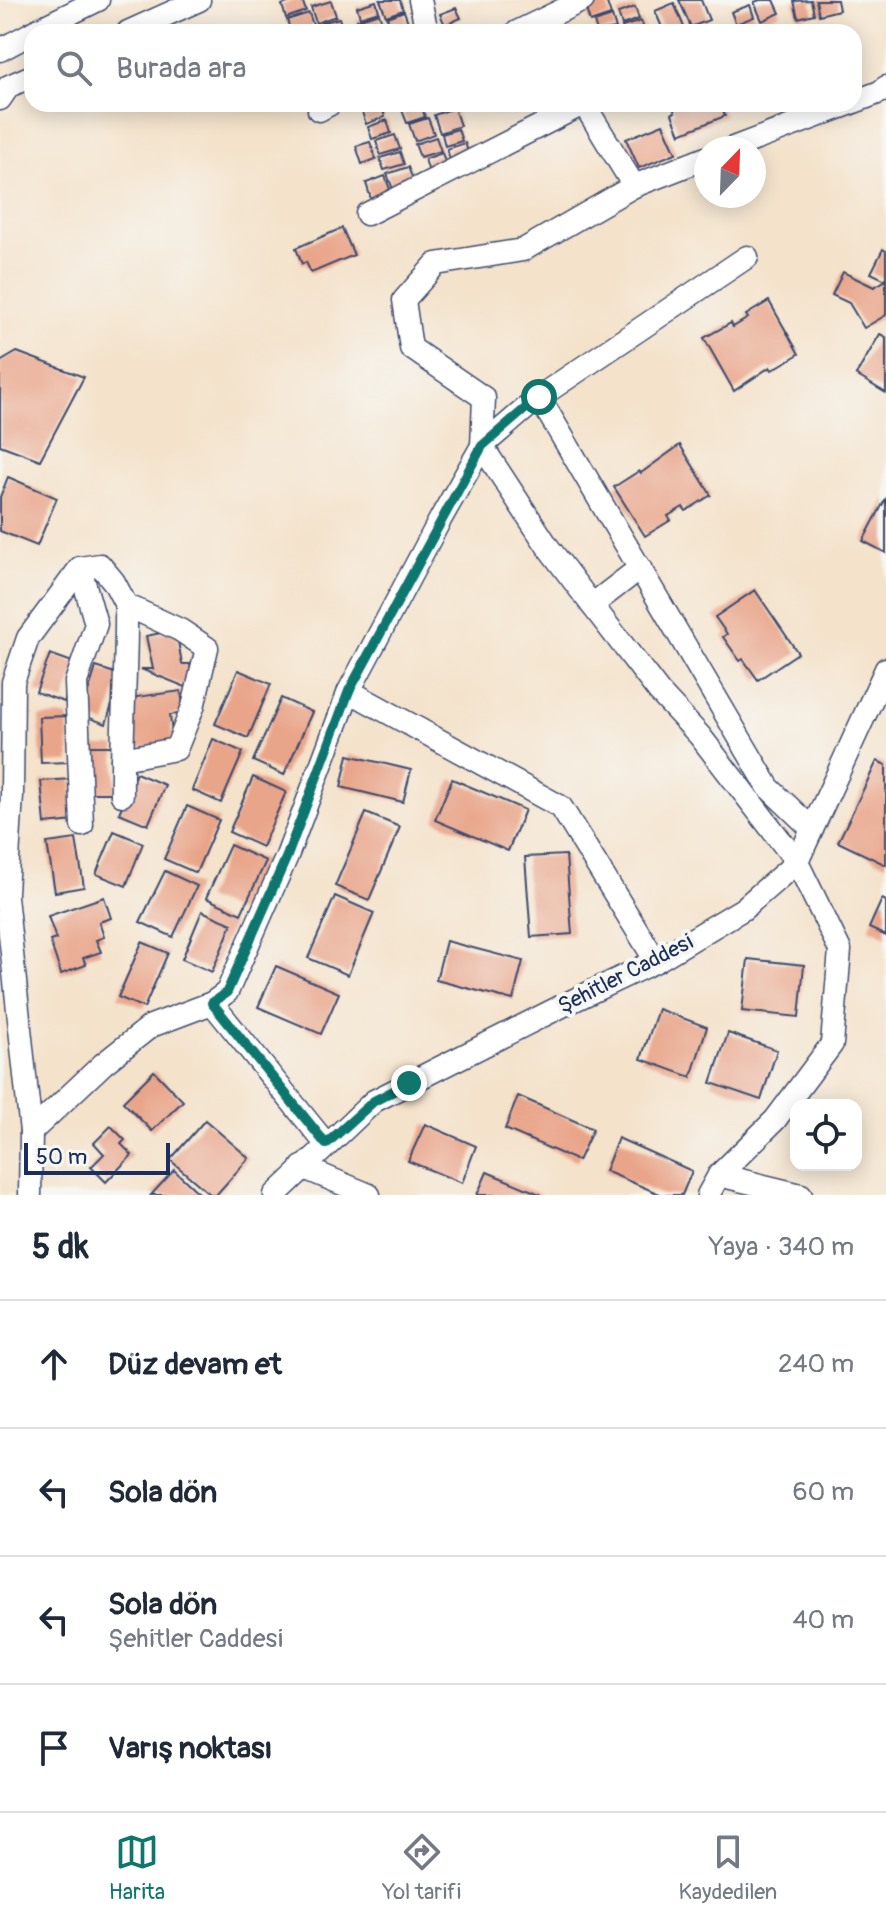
<!DOCTYPE html>
<html lang="tr">
<head>
<meta charset="utf-8">
<style>
	body { margin:0; font-family:Pangolin,sans-serif; background:#f2f2f3; color:#1f2937 }
	.controls { position:absolute; right:24px; bottom:24px; display:grid; overflow:hidden; border-radius:16px; box-shadow:0 4px 20px #0003 }
	.controls button { width:72px; height:72px; display:grid; place-items:center; padding:0; border:0; border-bottom:2px solid #e0e1e3; background:#fff; color:#1f2937; font:40px sans-serif }
	.compass { position:absolute; left:694px; top:136px; width:72px; height:72px; border-radius:50%; background:#fff; box-shadow:0 4px 20px #0003; rotate:23deg }
	.scale { position:absolute; left:24px; bottom:20px; width:146px; box-sizing:border-box; padding-left:8px; border:4px solid #1b2f5e; border-top:0; font-size:22px; line-height:28px; white-space:nowrap; color:#1b2f5e; -webkit-text-stroke:6px #f6f6f2; paint-order:stroke }
	.stop { position:absolute; width:24px; height:24px; margin:-18px; border:6px solid #0f766e; border-radius:50%; background:#fff }
	.stop.end { background:#0f766e; border-color:#fff; box-shadow:0 2px 8px #0008 }
	.list { margin:0; padding:0; list-style:none }
	h2 { display:flex; justify-content:space-between; align-items:center; height:104px; margin:0; padding:0 32px; font-size:34px }
	h2 small { font-size:26px; font-weight:400; color:#747a83 }
	.list li { display:grid; grid-template-columns:52px 1fr auto; gap:24px; align-items:center; box-sizing:border-box; height:128px; padding:0 32px; border-top:2px solid #e0e1e3 }
	.list b { display:block; font-size:30px; white-space:nowrap }
	.list p { margin:0; font-size:26px; white-space:nowrap; color:#747a83 }
	.list em { font-size:26px; font-style:normal; color:#747a83 }
	.icon { flex:none; width:44px; height:44px; fill:none; stroke:currentColor; stroke-width:2; stroke-linecap:round; stroke-linejoin:round }
	.map { position:relative; flex:none; width:886px; height:1195px; overflow:hidden }
	.search { position:absolute; background:#fff; box-shadow:0 4px 20px #0003; left:24px; right:24px; top:24px; height:88px; display:flex; align-items:center; gap:20px; box-sizing:border-box; padding:0 28px; border-radius:24px; color:#747a83; font-size:30px }
	.sheet { height:616px; background:#fff }
	nav { display:flex; justify-content:space-around; align-items:center; box-sizing:border-box; height:112px; border-top:2px solid #e0e1e3; background:#fff; font-size:22px; color:#747a83 }
	nav a { display:grid; justify-items:center; gap:4px }
	nav .on { color:#0f766e }
	.map>svg:first-child { display:block }
	.building { fill:#e9a58a }
	.lines { fill:none; stroke-linecap:round; stroke-linejoin:round }
	.minor-casing { stroke:#3c4a6e; stroke-width:25 }
	.minor { stroke:#fff; stroke-width:22 }
	.route { stroke:#0f766e; stroke-width:10 }
	.labels { text-anchor:middle; stroke-width:8; stroke-linejoin:round; paint-order:stroke }
	.street-label { font-size:22px; fill:#1b2f5e; stroke:#f6f6f2 }
</style>
</head>
<body>
<div class="map">
<svg width="886" height="1195" viewBox="0 0 886 1195">
	<rect width="100%" height="100%" fill="#f6f6f2"/>
	<filter id="ink" filterUnits="userSpaceOnUse"><feTurbulence type="fractalNoise" baseFrequency=".0125" numOctaves="2"/><feDisplacementMap in="SourceGraphic" scale="16" xChannelSelector="R" yChannelSelector="G"/><feConvolveMatrix kernelMatrix="1 2 1 2 8 2 1 2 1" color-interpolation-filters="sRGB"/></filter>
	<filter id="wash" filterUnits="userSpaceOnUse"><feTurbulence type="fractalNoise" baseFrequency=".006" numOctaves="4" result="noise"/><feDisplacementMap in="SourceGraphic" scale="32" xChannelSelector="R" yChannelSelector="G"/><feGaussianBlur stdDeviation="1.8" result="paint"/><feColorMatrix in="noise" values="0 0 0 0 0 0 0 0 0 0 0 0 0 0 0 0 0 1.4 0 .05"/><feComposite in="paint" operator="in"/></filter>
	<g filter="url(#wash)">
		<rect width="100%" height="100%" fill="#f4e2ca"/>
		<g id="blocks">
			<g class="building">
				<polygon points="295,0 302,0 306,11 286,18 282,5"/>
				<polygon points="380,0 400,0 403,10 386,16"/>
				<polygon points="595,0 606,0 611,15 590,22 584,3"/>
				<polygon points="679,0 701,0 709,20 691,27"/>
				<polygon points="760,0 774,0 780,13 762,21 754,2"/>
				<polygon points="811,0 814,14 798,18 794,1"/>
				<polygon points="816,0 837,0 839,10 819,15"/>
				<polygon points="331,1 336,16 316,23 311,7"/>
				<polygon points="376,1 379,11 360,17 357,7"/>
				<polygon points="674,3 686,32 664,32 655,11"/>
				<polygon points="750,5 754,17 736,24 731,12"/>
				<polygon points="635,7 639,19 622,25 618,13"/>
				<polygon points="456,8 461,18 445,25 440,14"/>
				<polygon points="404,11 409,25 392,31 387,17"/>
				<polygon points="309,13 314,28 291,32 287,20"/>
				<polygon points="379,13 385,32 361,32 357,20"/>
				<polygon points="612,16 616,29 597,32 594,22"/>
				<polygon points="339,18 344,32 324,32 321,23"/>
				<polygon points="641,21 645,32 624,32 622,27"/>
				<polygon points="378,104 381,104 385,117 366,124 361,109"/>
				<polygon points="421,104 425,117 407,123 402,110"/>
				<polygon points="671,104 720,104 725,116 680,134 672,114 675,112"/>
				<polygon points="454,108 460,126 440,133 434,115"/>
				<polygon points="428,118 434,134 415,141 409,124"/>
				<polygon points="387,120 391,133 372,139 368,127"/>
				<polygon points="663,124 676,153 639,168 626,139"/>
				<polygon points="458,129 462,141 445,146 442,134"/>
				<polygon points="395,135 400,149 380,155 376,141"/>
				<polygon points="436,137 441,151 420,157 415,144"/>
				<polygon points="370,142 376,159 362,164 356,146"/>
				<polygon points="465,143 470,157 451,163 447,149"/>
				<polygon points="400,152 404,164 384,170 380,158"/>
				<polygon points="442,153 448,170 430,176 425,159"/>
				<polygon points="408,167 414,182 393,189 387,174"/>
				<polygon points="385,176 391,192 371,199 366,183"/>
				<polygon points="342,228 354,255 311,273 306,262 302,264 296,248"/>
				<polygon points="883,249 886,251 886,315 864,328 849,303 832,295 843,272 874,287 886,280 871,273"/>
				<polygon points="769,301 799,354 772,370 770,367 734,391 704,338 731,323 733,327 748,318 746,315"/>
				<polygon points="880,334 886,337 886,393 856,375"/>
				<polygon points="17,352 84,377 40,460 0,445 0,362"/>
				<polygon points="680,445 711,495 686,511 683,507 668,516 671,520 645,536 614,487 639,471 641,473"/>
				<polygon points="8,477 57,498 37,546 0,531 0,497"/>
				<polygon points="886,498 886,553 863,541"/>
				<polygon points="755,590 798,653 758,680 743,659 740,661 723,637 727,634 715,617"/>
				<polygon points="176,630 182,664 190,664 193,690 141,669 153,669 146,636"/>
				<polygon points="50,654 78,664 64,702 36,692"/>
				<polygon points="96,667 121,675 106,724 81,715"/>
				<polygon points="238,670 271,684 248,738 215,724"/>
				<polygon points="181,691 184,713 170,715 173,743 131,749 129,698"/>
				<polygon points="281,698 312,712 284,775 253,761"/>
				<polygon points="68,716 70,762 41,763 39,717"/>
				<polygon points="213,739 243,752 221,803 192,790"/>
				<polygon points="87,746 115,746 116,793 87,793"/>
				<polygon points="348,755 411,770 403,802 341,787"/>
				<polygon points="877,761 886,765 886,865 838,842"/>
				<polygon points="136,773 165,785 148,825 119,813"/>
				<polygon points="253,777 286,792 262,847 229,832"/>
				<polygon points="72,779 75,821 45,824 41,781"/>
				<polygon points="452,779 525,810 508,851 435,820"/>
				<polygon points="187,806 219,820 196,873 164,859"/>
				<polygon points="366,813 400,827 369,900 335,886"/>
				<polygon points="114,831 143,843 126,886 96,874"/>
				<polygon points="76,839 84,887 55,892 47,843"/>
				<polygon points="230,845 266,861 241,914 206,898"/>
				<polygon points="566,855 572,934 531,937 525,857"/>
				<polygon points="165,871 197,886 173,937 140,922"/>
				<polygon points="335,896 374,913 348,975 308,958"/>
				<polygon points="104,897 111,918 99,922 104,937 96,940 101,952 83,958 86,965 61,974 50,941 56,939 48,916"/>
				<polygon points="882,899 886,901 886,936 869,928"/>
				<polygon points="202,911 232,924 212,972 182,959"/>
				<polygon points="446,941 523,961 513,1000 436,980"/>
				<polygon points="142,942 168,953 144,1008 118,997"/>
				<polygon points="748,959 804,965 799,1017 742,1011"/>
				<polygon points="276,966 339,993 321,1034 258,1007"/>
				<polygon points="658,1009 707,1027 691,1077 641,1059"/>
				<polygon points="728,1033 777,1050 761,1100 711,1083"/>
				<polygon points="154,1071 183,1101 152,1131 123,1102"/>
				<polygon points="518,1096 593,1129 578,1161 505,1129"/>
				<polygon points="205,1120 249,1158 216,1195 211,1195 170,1160"/>
				<polygon points="425,1124 476,1146 462,1183 408,1161"/>
				<polygon points="111,1126 125,1140 121,1144 132,1155 106,1182 91,1167 104,1154 94,1143"/>
				<polygon points="618,1138 692,1171 682,1195 662,1195 605,1171"/>
				<polygon points="174,1170 201,1195 151,1195"/>
				<polygon points="487,1172 542,1195 477,1195"/>
			</g>
		</g>
	</g>
	<g filter="url(#ink)">
		<use href="#blocks" fill-opacity="0" stroke="#3c4a6e" stroke-width="2"/>
		<g class="lines">
			<defs>
				<g id="minor">
					<polyline points="420,0 427,32"/>
					<polyline points="33,32 98,0"/>
					<polyline points="128,32 199,0"/>
					<polyline points="517,32 583,0"/>
					<polyline points="0,50 32,33"/>
					<polyline points="0,99 9,86 32,76"/>
					<polyline points="854,102 880,92 886,87"/>
					<polyline points="584,104 634,186 706,158"/>
					<polyline points="319,110 330,104"/>
					<polyline points="733,148 849,104"/>
					<polyline points="634,186 523,250 436,264 404,300 411,348 484,398 482,446 548,547 592,605 659,692 700,736 797,862 840,950 832,1044 775,1120 719,1175 708,1195"/>
					<polyline points="367,214 583,104"/>
					<polyline points="539,397 769,788 812,829"/>
					<polyline points="80,568 96,624 76,682 82,825"/>
					<polyline points="592,605 640,568"/>
					<polyline points="349,691 561,807 656,961"/>
					<path d="M122,795C121,731 127,668 126,605"/>
					<polyline points="4,878 31,1132 30,1195"/>
					<polyline points="6,892 12,795 13,682 28,638 80,568 100,565 114,582 126,605 180,630 207,648 193,707 176,749 122,759"/>
					<polyline points="212,1003 227,992 287,856 349,691 441,518 482,446 539,397 747,257"/>
					<polyline points="31,1132 103,1064 151,1026 212,1003 326,1144"/>
					<polyline points="302,1167 369,1195"/>
					<polyline points="719,1175 801,1195"/>
					<polyline points="275,1195 374,1101 566,1004 656,961 743,909 797,862 886,669"/>
				</g>
			</defs>
			<use href="#minor" class="minor-casing"/>
			<use href="#minor" class="minor"/>
		</g>
	</g>
	<g class="lines" filter="url(#ink)">
		<polyline class="route" points="409,1083 374,1101 326,1144 212,1003 227,992 287,856 349,691 482,446 539,397"/>
	</g>
	<g class="labels">
		<g class="street-label">
			<text transform="translate(625 973) rotate(-27)" y="8">Şehitler Caddesi</text>
		</g>
	</g>
</svg>
<div class="controls">
<button><svg class="icon" aria-label="locate" viewBox="0 0 24 24"><circle cx="12" cy="12" r="6"/><path d="M12 2v4M12 18v4M2 12h4M18 12h4"/></svg></button>
</div>
<svg class="compass" viewBox="-18 -18 36 36"><path d="M0-13l5 13h-10z" fill="#e53935"/><path d="M0 13l5-13h-10z" fill="#747a83"/></svg>
<div class="scale">50 m</div>
<div class="stop" style="left:539px;top:397px"></div>
<div class="stop end" style="left:409px;top:1083px"></div>
<div class="search"><svg class="icon" aria-label="search" viewBox="0 0 24 24"><circle cx="10" cy="10" r="6"/><path d="M15 15l6 6"/></svg>Burada ara</div>
</div>
<section class="sheet">
<h2>5 dk<small>Yaya · 340 m</small></h2>
<ul class="list">
<li><svg class="icon" aria-label="ahead" viewBox="0 0 24 24"><path d="M12 20V5M6 11l6-6 6 6"/></svg><div><b>Düz devam et</b></div><em>240 m</em></li>
<li><svg class="icon" aria-label="left" viewBox="0 0 24 24"><path d="M17 20v-9H6M10 6l-5 5 5 5"/></svg><div><b>Sola dön</b></div><em>60 m</em></li>
<li><svg class="icon" aria-label="left" viewBox="0 0 24 24"><path d="M17 20v-9H6M10 6l-5 5 5 5"/></svg><div><b>Sola dön</b><p>Şehitler Caddesi</p></div><em>40 m</em></li>
<li><svg class="icon" aria-label="arrive" viewBox="0 0 24 24"><path d="M6 21V4h12l-3 4 3 4H6"/></svg><div><b>Varış noktası</b></div></li>
</ul>
</section>
<nav>
<a class="on"><svg class="icon" aria-label="map" viewBox="0 0 24 24"><path d="M3 6l6-2 6 2 6-2v14l-6 2-6-2-6 2zM9 4v14M15 6v14"/></svg>Harita</a>
<a><svg class="icon" aria-label="directions" viewBox="0 0 24 24"><path d="M12 3l9 9-9 9-9-9zM9 14v-3h6M13 9l2 2-2 2"/></svg>Yol tarifi</a>
<a><svg class="icon" aria-label="saved" viewBox="0 0 24 24"><path d="M7 4h10v16l-5-4-5 4z"/></svg>Kaydedilen</a>
</nav>
</body>
</html>
